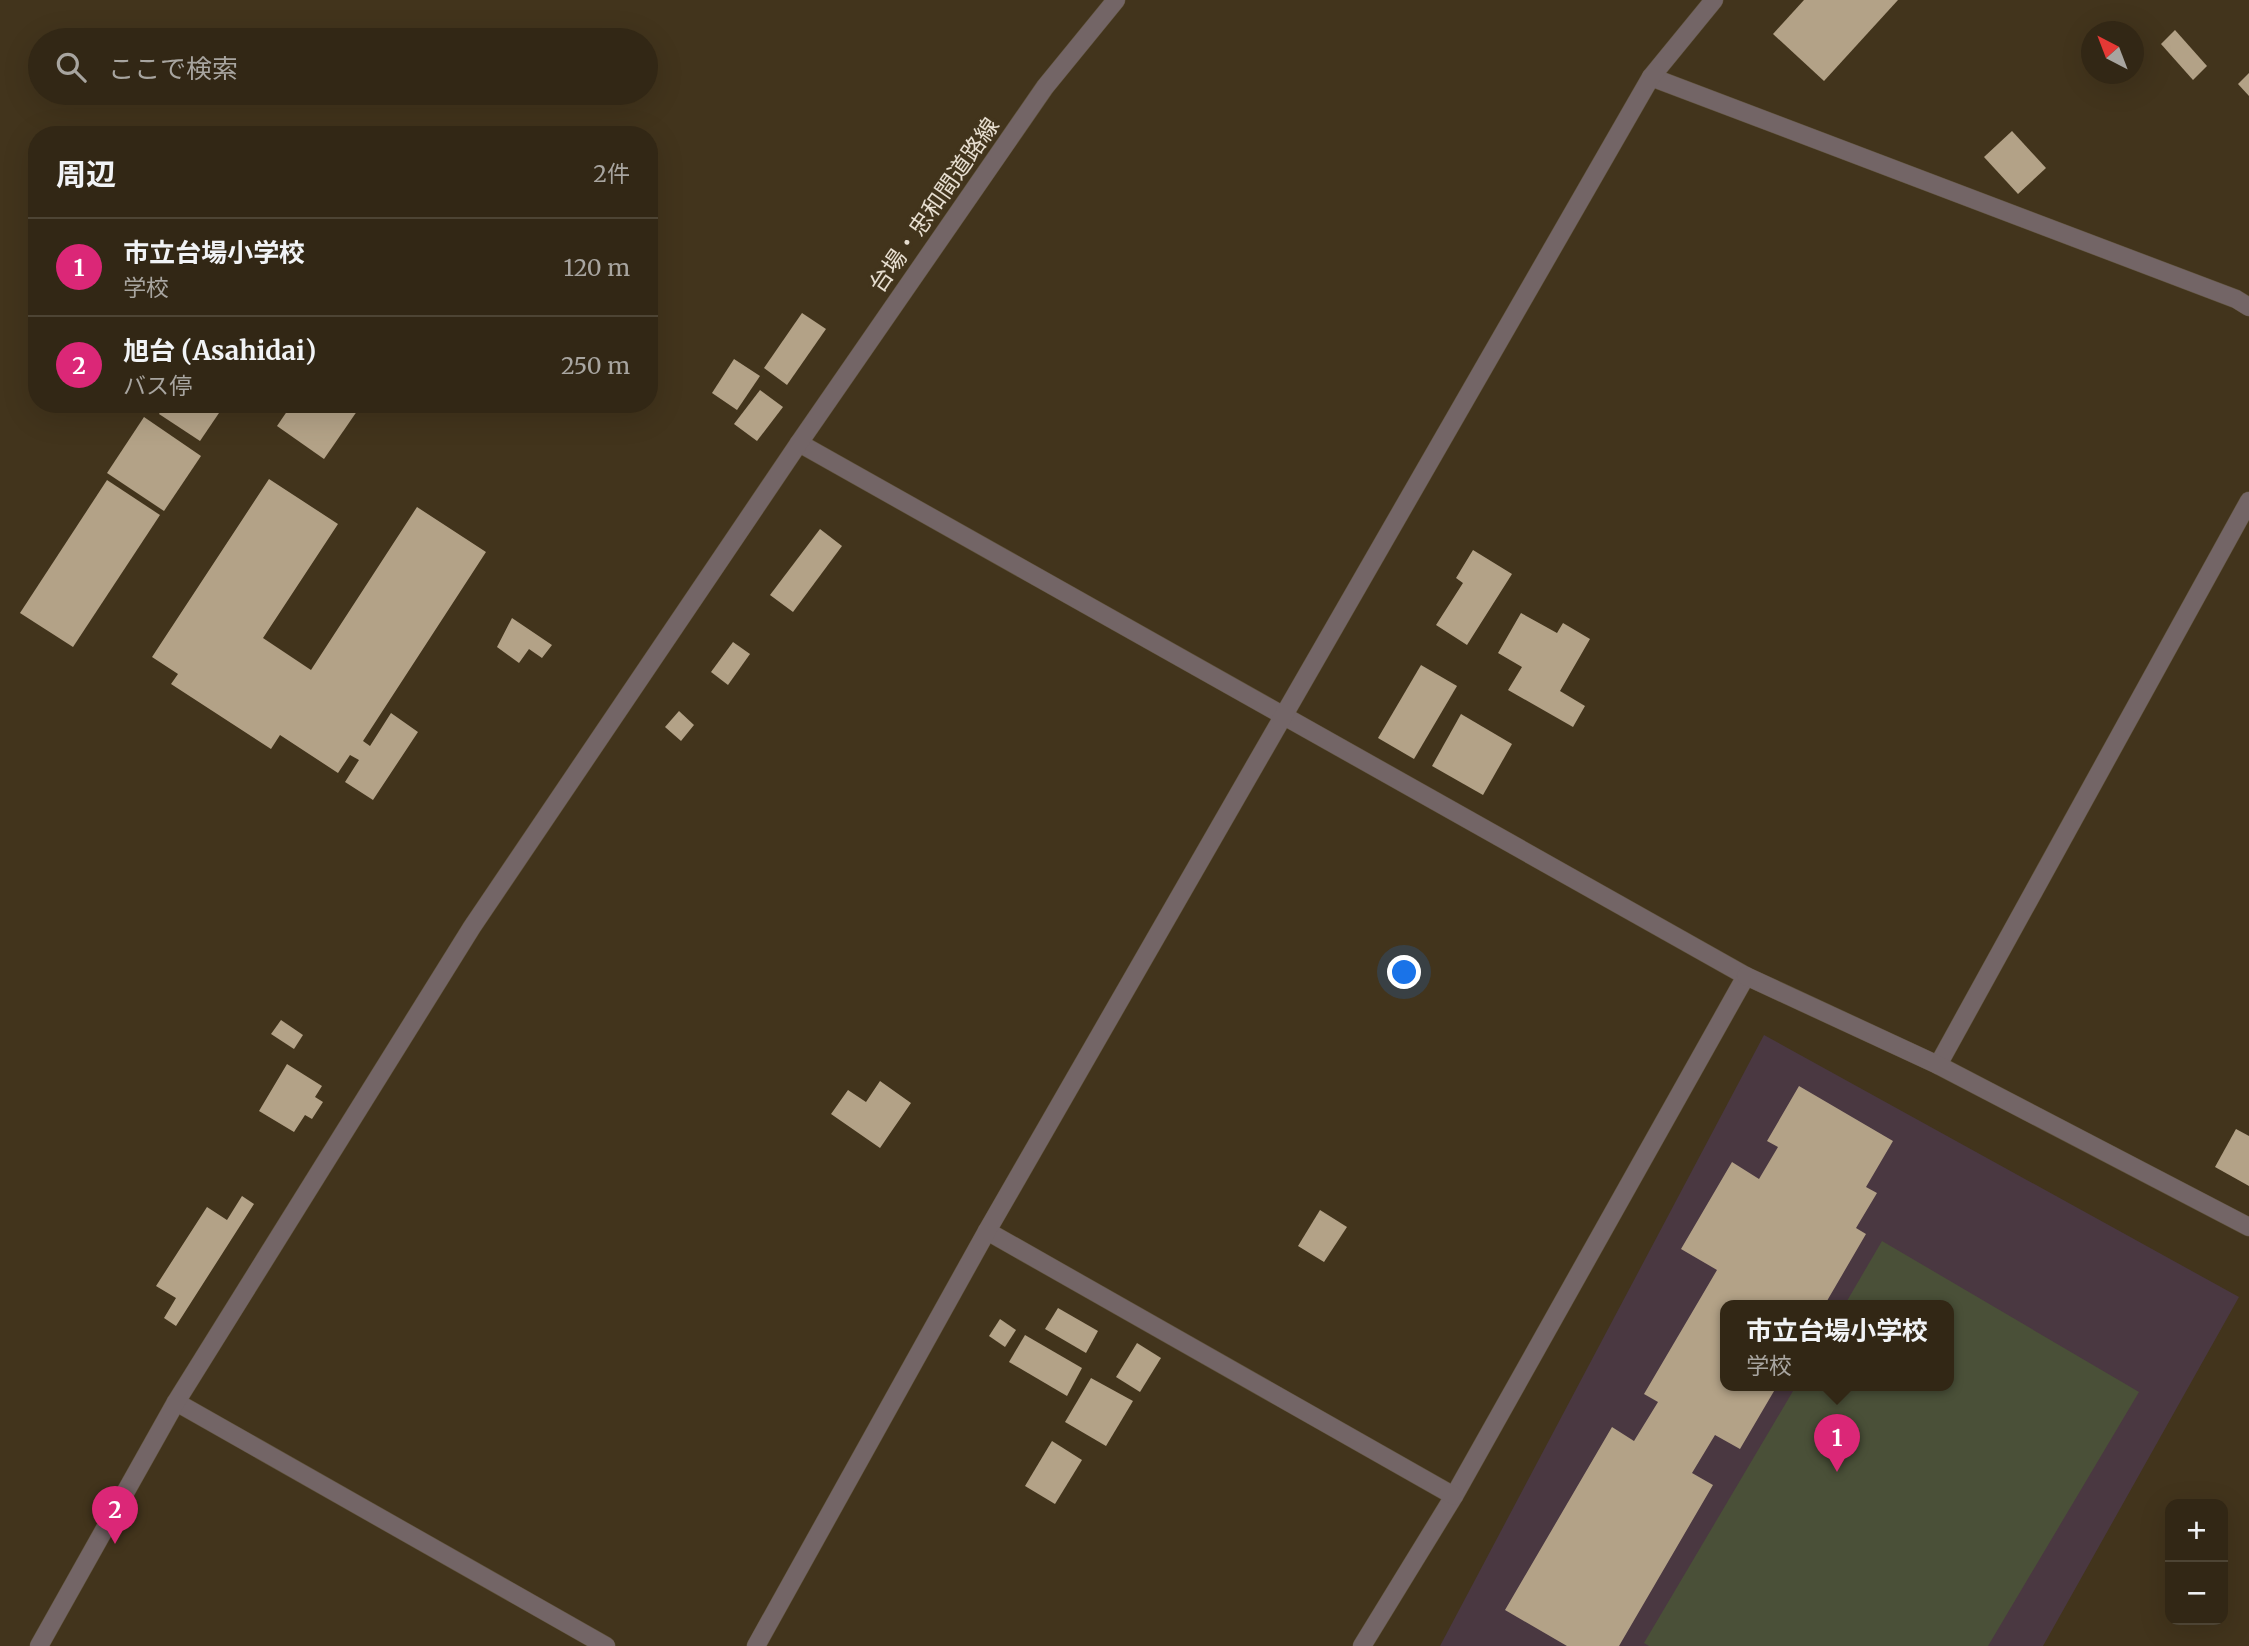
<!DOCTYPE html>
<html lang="ja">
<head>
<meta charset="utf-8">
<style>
	body { margin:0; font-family:Merriweather,"Noto Sans JP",serif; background:#3d3322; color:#f1f3f6 }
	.controls { position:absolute; right:21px; bottom:21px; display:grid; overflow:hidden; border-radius:14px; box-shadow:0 7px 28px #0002 }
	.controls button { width:63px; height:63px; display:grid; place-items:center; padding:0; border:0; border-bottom:2px solid #4d4434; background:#322715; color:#f1f3f6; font:35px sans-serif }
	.compass { position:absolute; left:2081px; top:21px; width:63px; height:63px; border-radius:50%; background:#322715; box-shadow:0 7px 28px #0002; rotate:318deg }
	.you { position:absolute; left:1405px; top:973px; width:24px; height:24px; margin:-18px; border:5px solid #fff; border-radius:50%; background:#1a73e8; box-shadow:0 0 0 10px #1a73e833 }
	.badge { display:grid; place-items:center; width:46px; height:46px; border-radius:50%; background:#db2777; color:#fff; font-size:23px; font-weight:700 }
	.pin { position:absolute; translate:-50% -58px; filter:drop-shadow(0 2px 4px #0008) }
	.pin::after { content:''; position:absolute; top:37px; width:24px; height:21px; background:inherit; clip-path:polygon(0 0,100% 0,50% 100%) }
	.popup { position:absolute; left:1720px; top:1300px; width:234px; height:91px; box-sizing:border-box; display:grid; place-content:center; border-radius:14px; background:#322715; filter:drop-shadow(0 2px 5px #0005); font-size:23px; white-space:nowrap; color:#a8a5a0 }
	.popup b { font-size:26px; color:#f1f3f6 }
	.popup::after { content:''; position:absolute; left:50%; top:100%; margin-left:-14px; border:14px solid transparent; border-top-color:#322715 }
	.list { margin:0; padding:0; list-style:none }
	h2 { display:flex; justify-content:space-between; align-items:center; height:91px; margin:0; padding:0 28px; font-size:30px }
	h2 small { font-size:23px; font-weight:400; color:#a8a5a0 }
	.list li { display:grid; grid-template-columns:46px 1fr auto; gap:21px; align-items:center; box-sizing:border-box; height:98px; padding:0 28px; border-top:2px solid #4d4434 }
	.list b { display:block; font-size:26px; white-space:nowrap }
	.list p { margin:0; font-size:23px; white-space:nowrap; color:#a8a5a0 }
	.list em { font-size:23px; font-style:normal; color:#a8a5a0 }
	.icon { flex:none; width:38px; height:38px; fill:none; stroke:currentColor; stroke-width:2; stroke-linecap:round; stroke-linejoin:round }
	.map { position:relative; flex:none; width:2249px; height:1646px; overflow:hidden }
	.search { position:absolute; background:#322715; box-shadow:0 7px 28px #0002; left:28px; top:28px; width:630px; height:77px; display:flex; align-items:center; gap:18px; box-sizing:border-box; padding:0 24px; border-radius:38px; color:#a8a5a0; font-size:26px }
	.panel { position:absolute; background:#322715; box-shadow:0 7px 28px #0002; left:28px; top:126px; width:630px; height:287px; border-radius:28px }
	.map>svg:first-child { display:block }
	.education { fill:#4a3841; fill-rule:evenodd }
	.green { fill:#4a5038 }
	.building { fill:#b3a287 }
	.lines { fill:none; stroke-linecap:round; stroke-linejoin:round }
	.minor-casing { stroke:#60533c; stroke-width:19 }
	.tertiary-casing { stroke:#60533c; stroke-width:19 }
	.minor { stroke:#736566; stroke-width:18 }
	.tertiary { stroke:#736566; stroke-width:18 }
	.labels { text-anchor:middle; stroke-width:7; stroke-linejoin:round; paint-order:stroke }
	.street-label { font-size:23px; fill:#e7ded0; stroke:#42341c }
</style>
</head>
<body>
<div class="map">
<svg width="2249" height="1646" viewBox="0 0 2249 1646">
	<rect width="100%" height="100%" fill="#42341c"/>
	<path class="education" d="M1764,1035L2239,1297L2043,1646H1440ZM1725,1306H1949V1386H1725Z"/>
	<polygon class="green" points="1882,1241 2139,1392 1988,1646 1649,1646 1644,1643 1796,1386 1949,1386 1949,1306 1844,1306"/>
	<g class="building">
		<polygon points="1804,0 1898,0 1824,81 1773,34"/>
		<polygon points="2175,30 2207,66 2193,80 2161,44"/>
		<polygon points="2249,73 2249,96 2238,84"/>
		<polygon points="2012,131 2046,168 2018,194 1984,157"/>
		<polygon points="802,313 826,329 787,385 764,368"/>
		<polygon points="734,359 760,376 737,410 712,393"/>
		<polygon points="760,390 783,407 757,441 734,424"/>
		<polygon points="165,404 206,404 219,413 200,441 159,414"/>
		<polygon points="292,404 362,404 324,459 277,426"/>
		<polygon points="144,417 201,456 164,511 107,473"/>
		<polygon points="269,479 338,524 263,638 311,670 417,507 486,552 363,741 370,746 391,713 418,732 373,800 345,782 359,760 350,755 338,773 280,735 271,749 171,684 178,674 152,657"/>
		<polygon points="107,480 160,515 73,647 20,613"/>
		<polygon points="820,529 842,546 793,612 770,595"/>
		<polygon points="1473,550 1512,574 1467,645 1436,625 1463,583 1456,578"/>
		<polygon points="1521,613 1557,633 1563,623 1590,639 1560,691 1585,706 1573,727 1508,690 1522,667 1498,653"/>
		<polygon points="512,618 552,645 542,658 529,649 519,663 497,647"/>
		<polygon points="733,642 750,654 728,685 711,672"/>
		<polygon points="1421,665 1457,686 1414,759 1378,738"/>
		<polygon points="679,711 694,725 681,741 665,727"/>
		<polygon points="1461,714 1512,744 1483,795 1432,766"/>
		<polygon points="281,1020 303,1035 294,1049 271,1034"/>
		<polygon points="287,1064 322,1086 315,1097 323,1102 312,1119 305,1115 294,1132 259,1111"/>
		<polygon points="880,1081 911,1103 880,1148 831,1114 848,1090 866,1102"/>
		<polygon points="1799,1086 1893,1141 1866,1187 1877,1193 1856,1228 1866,1234 1824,1306 1725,1306 1725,1386 1777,1386 1740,1449 1715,1435 1692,1473 1713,1485 1619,1646 1567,1646 1505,1610 1612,1427 1634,1441 1658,1402 1644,1394 1717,1270 1681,1249 1732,1162 1759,1179 1778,1147 1767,1141"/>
		<polygon points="2236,1129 2249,1136 2249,1186 2215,1167"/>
		<polygon points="242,1196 254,1204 176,1326 164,1318 176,1298 156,1286 207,1207 227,1220"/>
		<polygon points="1320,1210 1347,1227 1324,1262 1298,1246"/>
		<polygon points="1058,1308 1098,1331 1086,1353 1045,1329"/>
		<polygon points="1000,1319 1016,1330 1005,1347 989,1336"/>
		<polygon points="1025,1335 1082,1368 1067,1396 1009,1362"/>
		<polygon points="1137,1343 1161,1358 1140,1392 1116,1377"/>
		<polygon points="1091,1378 1133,1401 1106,1446 1065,1422"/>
		<polygon points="1052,1441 1082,1460 1055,1504 1025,1486"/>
	</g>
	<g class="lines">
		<defs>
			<g id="minor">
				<polyline points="1651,77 2236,299 2249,307"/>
				<polyline points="799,443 1746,976 1454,1496 1362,1646"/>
				<polyline points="1938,1065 2249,501"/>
				<polyline points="987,1231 1454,1496"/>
				<polyline points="176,1402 606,1646"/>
				<polyline points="39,1646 176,1402 472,927 799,443 1045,87 1116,0"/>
				<polyline points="756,1646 987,1231 1651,77 1714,0"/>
			</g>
			<polyline id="tertiary" points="1746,976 1938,1065 2249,1227"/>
		</defs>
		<use href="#minor" class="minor-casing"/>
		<use href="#tertiary" class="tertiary-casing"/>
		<use href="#minor" class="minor"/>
		<use href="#tertiary" class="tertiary"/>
	</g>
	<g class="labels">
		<g class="street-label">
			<text transform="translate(934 205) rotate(-55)" y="8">台場・忠和間道路線</text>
		</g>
	</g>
</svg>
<div class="controls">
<button>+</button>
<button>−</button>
</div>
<svg class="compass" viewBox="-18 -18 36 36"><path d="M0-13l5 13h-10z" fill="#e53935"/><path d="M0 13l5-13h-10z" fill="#a8a5a0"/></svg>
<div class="you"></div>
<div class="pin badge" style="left:1837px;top:1472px">1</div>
<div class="popup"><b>市立台場小学校</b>学校</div>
<div class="pin badge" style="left:115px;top:1544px">2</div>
<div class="search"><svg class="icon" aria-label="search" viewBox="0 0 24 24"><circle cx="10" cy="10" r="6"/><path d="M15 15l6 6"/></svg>ここで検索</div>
<section class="panel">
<h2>周辺<small>2件</small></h2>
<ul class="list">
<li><span class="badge">1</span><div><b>市立台場小学校</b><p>学校</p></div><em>120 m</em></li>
<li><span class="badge">2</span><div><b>旭台 (Asahidai)</b><p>バス停</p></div><em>250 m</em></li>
</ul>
</section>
</div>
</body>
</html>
